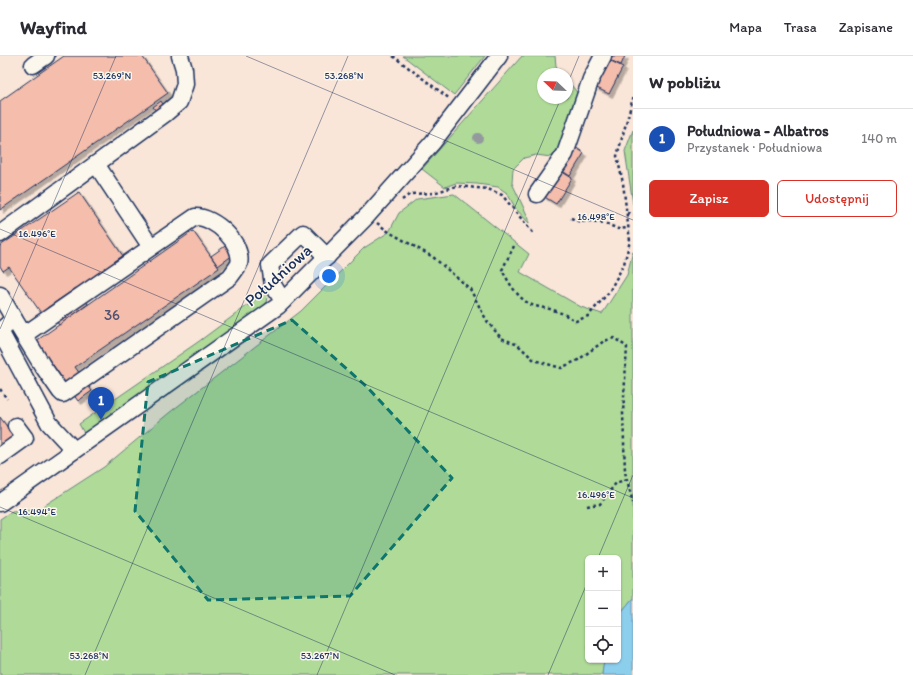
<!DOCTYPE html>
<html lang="pl">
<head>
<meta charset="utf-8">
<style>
	body { margin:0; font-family:Itim,sans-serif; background:#f2f2f3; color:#2b2b33 }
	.controls { position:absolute; right:12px; bottom:12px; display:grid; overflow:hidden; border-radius:6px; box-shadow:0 1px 3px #0004 }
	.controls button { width:36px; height:36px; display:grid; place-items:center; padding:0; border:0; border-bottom:1px solid #e1e1e2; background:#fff; color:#2b2b33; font:20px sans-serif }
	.compass { position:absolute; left:537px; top:12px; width:36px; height:36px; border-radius:50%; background:#fff; box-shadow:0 1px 3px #0004; rotate:293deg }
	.you { position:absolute; left:329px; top:220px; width:14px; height:14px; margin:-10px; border:3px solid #fff; border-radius:50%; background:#1a73e8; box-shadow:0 0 0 6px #1a73e833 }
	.badge { display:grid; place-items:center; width:26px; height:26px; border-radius:50%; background:#d93025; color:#fff; font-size:13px; font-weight:700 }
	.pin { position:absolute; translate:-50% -33px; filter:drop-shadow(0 1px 2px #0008) }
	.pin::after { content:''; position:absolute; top:21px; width:14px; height:12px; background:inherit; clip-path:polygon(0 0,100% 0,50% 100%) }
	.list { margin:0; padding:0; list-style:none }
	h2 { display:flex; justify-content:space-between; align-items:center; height:52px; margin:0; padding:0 16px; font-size:17px }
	h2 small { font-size:13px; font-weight:400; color:#7c7c81 }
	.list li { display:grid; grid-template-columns:26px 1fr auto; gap:12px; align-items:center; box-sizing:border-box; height:60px; padding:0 16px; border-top:1px solid #e1e1e2 }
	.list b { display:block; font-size:15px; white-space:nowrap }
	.list p { margin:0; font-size:13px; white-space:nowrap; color:#7c7c81 }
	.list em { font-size:13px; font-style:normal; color:#7c7c81 }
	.actions { display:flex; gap:8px; padding:12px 16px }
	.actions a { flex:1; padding:9px 0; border:1px solid #d93025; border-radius:6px; text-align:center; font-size:14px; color:#d93025 }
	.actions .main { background:#d93025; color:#fff }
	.icon { flex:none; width:22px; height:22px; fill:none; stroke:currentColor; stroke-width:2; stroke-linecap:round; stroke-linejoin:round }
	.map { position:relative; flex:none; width:633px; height:619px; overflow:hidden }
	header { display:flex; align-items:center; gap:24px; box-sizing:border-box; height:56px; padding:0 20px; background:#fff; border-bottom:1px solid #e1e1e2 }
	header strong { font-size:19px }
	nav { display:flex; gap:22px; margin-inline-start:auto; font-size:14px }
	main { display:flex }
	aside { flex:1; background:#fff }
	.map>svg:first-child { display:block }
	.green { fill:#afda98; stroke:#65847b }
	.water { fill:#8ccfed; stroke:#5f8fb4 }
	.building { fill:#f5bdab; stroke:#1b2f5e; filter:url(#shadow) }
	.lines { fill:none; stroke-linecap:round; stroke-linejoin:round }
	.minor-casing { stroke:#1b2f5e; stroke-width:19 }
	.path { stroke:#1b2f5e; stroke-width:2.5; stroke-dasharray:3 3; stroke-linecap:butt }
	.minor { stroke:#fbf7ec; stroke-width:16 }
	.tree { fill:#93999d }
	.marked { fill:#0f766e; fill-opacity:0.2; stroke:#0f766e; stroke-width:3; stroke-dasharray:8 5; stroke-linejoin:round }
	.ticks { fill:none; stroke:#1b2f5e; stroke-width:1; stroke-opacity:0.45 }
	.labels { text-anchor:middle; stroke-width:3; stroke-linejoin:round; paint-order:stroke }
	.number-label { font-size:15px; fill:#525271 }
	.street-label { font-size:17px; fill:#1b2f5e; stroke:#fbf7ec }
	.ticks-label { font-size:10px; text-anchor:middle; fill:#1b2f5e; stroke:#fbf7ec; stroke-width:3; stroke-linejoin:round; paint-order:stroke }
</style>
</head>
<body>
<header>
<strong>Wayfind</strong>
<nav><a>Mapa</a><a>Trasa</a><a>Zapisane</a></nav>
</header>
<main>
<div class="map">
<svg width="633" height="619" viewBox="0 0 633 619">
	<defs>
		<filter id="shadow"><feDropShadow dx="3.5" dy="3.5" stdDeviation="0" flood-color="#0004"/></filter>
	</defs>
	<rect width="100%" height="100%" fill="#f9e6d8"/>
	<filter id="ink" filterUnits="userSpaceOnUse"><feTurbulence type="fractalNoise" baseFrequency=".025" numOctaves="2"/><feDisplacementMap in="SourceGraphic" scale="8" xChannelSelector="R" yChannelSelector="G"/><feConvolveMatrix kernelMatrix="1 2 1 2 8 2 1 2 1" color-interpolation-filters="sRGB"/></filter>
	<g filter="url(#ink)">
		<g class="green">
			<polygon points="403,0 485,0 454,39"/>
			<polygon points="522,0 555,0 556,10 563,18 543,18 543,42 567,42 567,24 580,40 559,98 551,101 536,99 524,102 513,113 512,127 529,163 529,167 516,153 507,137 498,131 477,128 456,127 445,131 422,113"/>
			<polygon points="633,74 633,148 625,95"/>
			<polygon points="454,138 529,198 520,216 581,251 602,258 627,219 633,195 633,542 618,560 618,502 588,502 588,604 604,604 602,619 0,619 0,463 12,455 39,453 104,411 169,357 301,255 364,192 389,176 399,157 417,143"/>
			<polygon points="267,235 266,252 84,377 79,368 198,286"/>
		</g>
		<polygon class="water" points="633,542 633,619 602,619 604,604 618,604 618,560"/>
		<g class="building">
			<polygon points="64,0 142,0 168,37 0,154 0,45"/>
			<polygon points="612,0 625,0 621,9 610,4"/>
			<polygon points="609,4 623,11 609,38 595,31"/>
			<polygon points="161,45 164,50 156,55 153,51"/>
			<polygon points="575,91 584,97 570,120 561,114"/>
			<polygon points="559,114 572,122 556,148 543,140"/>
			<polygon points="79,136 123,200 41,257 9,211 3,215 0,210 0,190"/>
			<polygon points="193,175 219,212 75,311 92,335 78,345 36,285"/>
			<polygon points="228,188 233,199 218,210 211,200"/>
			<polygon points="76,232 88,248 59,269 47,252"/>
			<polygon points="0,361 16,383 0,395"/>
		</g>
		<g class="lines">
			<defs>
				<g id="minor">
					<polyline points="33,9 46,0"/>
					<polyline points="96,108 151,191"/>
					<polyline points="537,138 565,98 591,23 603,0"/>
					<polyline points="0,178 166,57 179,46 185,28 184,13 180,0"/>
					<polyline points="0,239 14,263"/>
					<polyline points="283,245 273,229 270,209 303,177 327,201"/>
					<path d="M24,279L63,252L195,161C214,160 244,188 239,208C237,212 232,218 230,221L63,338L60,335L42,309L14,263L0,275L49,367L74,394"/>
					<polyline points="0,400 25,382 16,370"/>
					<polyline points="0,447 278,250 367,160 433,86 499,0"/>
				</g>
			</defs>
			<use href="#minor" class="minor-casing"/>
			<g class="path">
				<polyline points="393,0 450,43"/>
				<polyline points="402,144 410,138 433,137 457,130 488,133 502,139 534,178"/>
				<polyline points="627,157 633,158"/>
				<polyline points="571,162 580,166 592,165 607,168 618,173 627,172"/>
				<polyline points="377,167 389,176 433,201 470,233 487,265 501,282 518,289 534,304 561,312 578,304 604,285 614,282 627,291 623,357 625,416 633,447"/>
				<path d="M514,190L502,214C509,227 518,243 532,249C538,251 544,252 550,253C560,256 568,260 576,265L588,260L609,236L624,208L630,185L623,127L617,100L633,42"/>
				<polyline points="0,333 7,343"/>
				<polyline points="587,450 600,448 616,427 627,423"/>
			</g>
			<use href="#minor" class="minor"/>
		</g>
		<circle class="tree" cx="478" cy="82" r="5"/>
	</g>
	<path class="marked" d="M292,264L367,331L452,422L350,540L208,544L135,455L148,326Z"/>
	<path class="ticks" d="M246,0L633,164M567,29L579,0M0,173L633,442M0,273L116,0M0,451L395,619M598,502L633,419M85,619L348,0M317,619L561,42M548,619L588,525"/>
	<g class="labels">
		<g class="number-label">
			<text x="112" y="264">36</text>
		</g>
		<g class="street-label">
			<text transform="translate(278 219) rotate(-42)" y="6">Południowa</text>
		</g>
	</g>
	<g class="ticks-label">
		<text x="344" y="23">53.268°N</text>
		<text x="112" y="23">53.269°N</text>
		<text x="596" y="164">16.498°E</text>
		<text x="37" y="181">16.496°E</text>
		<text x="596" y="442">16.496°E</text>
		<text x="37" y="459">16.494°E</text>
		<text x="89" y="603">53.268°N</text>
		<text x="320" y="603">53.267°N</text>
	</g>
</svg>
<div class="controls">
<button>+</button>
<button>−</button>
<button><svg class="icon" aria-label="locate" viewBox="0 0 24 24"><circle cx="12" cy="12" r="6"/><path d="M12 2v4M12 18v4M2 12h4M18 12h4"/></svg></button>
</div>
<svg class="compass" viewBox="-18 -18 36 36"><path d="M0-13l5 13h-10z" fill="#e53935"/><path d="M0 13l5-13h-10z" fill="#7c7c81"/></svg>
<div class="you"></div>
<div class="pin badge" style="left:101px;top:364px;background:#1a4fb4">1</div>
</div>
<aside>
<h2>W pobliżu<small></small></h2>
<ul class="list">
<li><span class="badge" style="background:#1a4fb4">1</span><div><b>Południowa - Albatros</b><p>Przystanek · Południowa</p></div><em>140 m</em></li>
</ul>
<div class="actions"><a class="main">Zapisz</a><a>Udostępnij</a></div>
</aside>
</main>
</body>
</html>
